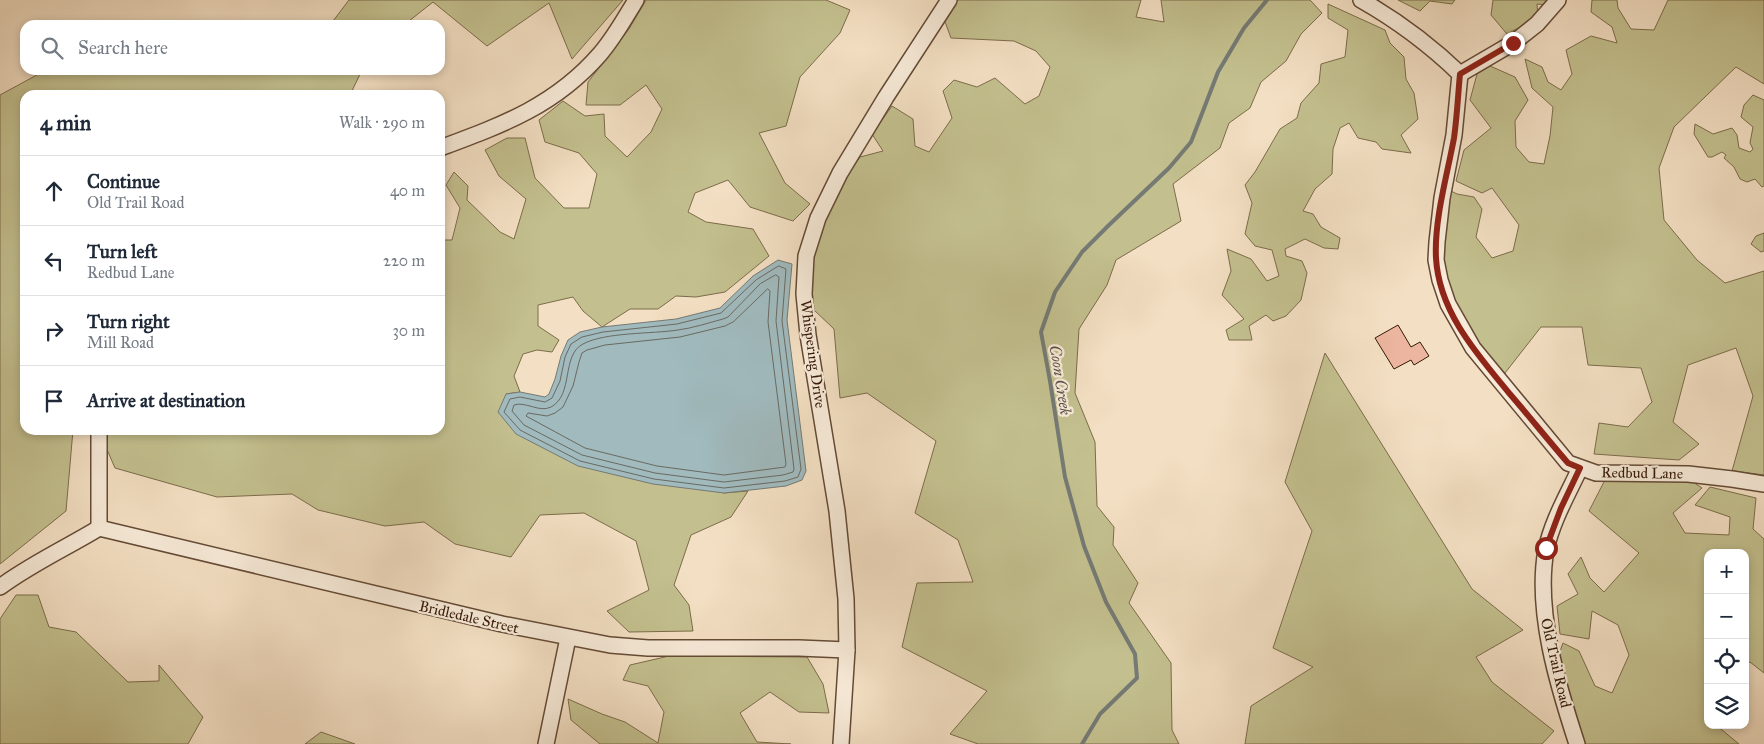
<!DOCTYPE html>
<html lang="en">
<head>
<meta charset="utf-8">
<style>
	body { margin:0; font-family:"IM FELL Great Primer",serif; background:#f6f6f7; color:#1f2937 }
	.controls { position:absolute; right:15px; bottom:15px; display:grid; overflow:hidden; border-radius:10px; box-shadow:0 2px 8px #0003 }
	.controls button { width:45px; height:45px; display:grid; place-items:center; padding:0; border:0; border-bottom:1px solid #e0e1e3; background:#fff; color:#1f2937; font:25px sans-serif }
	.stop { position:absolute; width:15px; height:15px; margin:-11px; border:4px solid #8f2418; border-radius:50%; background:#fff }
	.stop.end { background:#8f2418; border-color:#fff; box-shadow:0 1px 5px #0008 }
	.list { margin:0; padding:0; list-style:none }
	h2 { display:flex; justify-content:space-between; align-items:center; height:65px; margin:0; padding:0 20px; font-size:21px }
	h2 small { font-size:16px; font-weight:400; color:#747a83 }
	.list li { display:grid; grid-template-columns:32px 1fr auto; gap:15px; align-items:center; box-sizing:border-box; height:70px; padding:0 20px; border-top:1px solid #e0e1e3 }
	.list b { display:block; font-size:19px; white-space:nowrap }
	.list p { margin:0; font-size:16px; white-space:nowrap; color:#747a83 }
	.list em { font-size:16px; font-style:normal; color:#747a83 }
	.icon { flex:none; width:28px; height:28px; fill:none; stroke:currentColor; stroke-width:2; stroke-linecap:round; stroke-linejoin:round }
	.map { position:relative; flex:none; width:1764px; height:744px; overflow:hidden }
	.search { position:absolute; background:#fff; box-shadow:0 2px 8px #0003; left:20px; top:20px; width:425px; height:55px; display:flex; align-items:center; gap:12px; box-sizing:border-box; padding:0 18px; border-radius:15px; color:#747a83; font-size:19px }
	.panel { position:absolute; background:#fff; box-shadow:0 2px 8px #0003; left:20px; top:90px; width:425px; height:345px; border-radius:15px }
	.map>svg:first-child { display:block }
	.green { fill:#c3bf8e; stroke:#7c6c4a }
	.water { fill:#a0babe; stroke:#757a74 }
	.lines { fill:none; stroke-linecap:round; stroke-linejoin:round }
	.shore { stroke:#6a6a62; stroke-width:1 }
	.stream { stroke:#757a74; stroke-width:4 }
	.building { fill:#ecb59f; stroke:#351906 }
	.minor-casing { stroke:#644a35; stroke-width:18 }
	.minor { stroke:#f7ead8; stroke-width:15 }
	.route { stroke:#8f2418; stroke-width:6 }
	.labels { text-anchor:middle; stroke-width:4.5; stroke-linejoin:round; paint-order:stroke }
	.street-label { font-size:15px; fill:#351906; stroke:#f7ead8 }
	.water-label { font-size:16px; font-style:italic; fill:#5a5146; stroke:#f7ead8 }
</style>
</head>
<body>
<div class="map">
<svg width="1764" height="744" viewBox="0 0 1764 744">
	<rect width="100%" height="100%" fill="#f3dfc3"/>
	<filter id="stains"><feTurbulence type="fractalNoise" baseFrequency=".004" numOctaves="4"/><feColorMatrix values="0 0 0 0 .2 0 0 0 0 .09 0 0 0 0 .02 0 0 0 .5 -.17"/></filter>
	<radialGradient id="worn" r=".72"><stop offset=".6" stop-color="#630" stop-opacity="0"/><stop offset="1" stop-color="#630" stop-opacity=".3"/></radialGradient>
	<g class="green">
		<polygon points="349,0 623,0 572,59 549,3 487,46 433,2 404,25 330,25"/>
		<polygon points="646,0 826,0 850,10 840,33 800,77 786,126 759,133 785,183 810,204 793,221 750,207 728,180 695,193 688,212 706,222 753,229 769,256 725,292 696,297 676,296 658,309 630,309 602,327 583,311 573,297 538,305 538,326 559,340 552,352 537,350 523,354 514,376 520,392 506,394 724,493 748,491 731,517 691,535 674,585 689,605 693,631 629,632 607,611 649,590 636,541 584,513 540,515 511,557 455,544 424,522 385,526 318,510 292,494 217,497 115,468 105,445 106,430 440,430 440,240 452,240 460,208 446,185 454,172 468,186 467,200 500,232 514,239 526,199 499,176 485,150 507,138 525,138 535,178 564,208 589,208 597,174 579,153 545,142 539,120 563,101 585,116 604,114 605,136 627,157 651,132 662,109 646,85 620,105 586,105 588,82 629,29"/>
		<polygon points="956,0 1141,0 1136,17 1164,22 1161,0 1310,0 1322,13 1301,34 1286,61 1261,82 1250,108 1229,123 1220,148 1173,184 1181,221 1116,260 1107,285 1079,329 1075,393 1095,442 1097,506 1114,527 1113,545 1138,583 1129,603 1171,663 1172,730 1179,744 978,744 950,734 987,691 902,647 917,583 973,582 958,540 915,513 936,441 867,393 840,398 834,329 812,308 811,263 820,231 838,188 860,157 883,151 872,134 892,106 913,119 915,146 929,152 952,118 943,91 954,80 977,87 995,78 1025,104 1039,96 1050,67 1036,51 1014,41 951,38 944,19"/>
		<polygon points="1398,0 1455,0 1452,4 1430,1 1420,11"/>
		<polygon points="1493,0 1552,0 1549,5 1537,4 1538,18 1507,34 1491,15"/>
		<polygon points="1592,0 1617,0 1618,8 1631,29 1654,30 1668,0 1764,0 1764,84 1736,67 1674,127 1659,168 1664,220 1697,260 1725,283 1764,271 1764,475 1732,471 1753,396 1736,348 1688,365 1673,422 1699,444 1679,460 1594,454 1599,423 1628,427 1652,402 1641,368 1588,365 1582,327 1541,327 1505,373 1474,341 1457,311 1443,271 1442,243 1447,220 1449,190 1457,194 1474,197 1482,209 1476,237 1492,258 1513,251 1519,225 1492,188 1482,193 1456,181 1464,150 1491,128 1470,100 1477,74 1490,66 1515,77 1528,100 1515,121 1516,147 1529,162 1544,164 1550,136 1553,107 1532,88 1525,59 1542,67 1548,82 1561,90 1572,74 1566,50 1591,36 1617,43 1612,27 1591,12"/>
		<polygon points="1328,4 1385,30 1390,43 1404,57 1406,79 1414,93 1418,119 1401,135 1411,153 1382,149 1376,142 1358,138 1349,123 1340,128 1333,149 1332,174 1315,189 1303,211 1313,214 1321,227 1340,238 1338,249 1324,248 1305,239 1285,249 1286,256 1302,261 1307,273 1301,300 1286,316 1273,321 1266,315 1249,326 1252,340 1229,340 1226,330 1244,319 1222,295 1231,271 1227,249 1251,259 1267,281 1279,276 1272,250 1255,246 1245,234 1252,203 1245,185 1255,172 1280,129 1297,118 1301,103 1319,83 1321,64 1345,57 1348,30 1328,18"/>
		<polygon points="46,70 362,70 350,95 25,95 25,430 73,430 66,511 0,564 0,95"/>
		<polygon points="1753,95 1764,100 1764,186 1762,187 1755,179 1747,182 1740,179 1734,167 1724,158 1726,155 1722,152 1712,157 1708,157 1694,134 1695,124 1713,134 1732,128 1737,135 1739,148 1750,152 1753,149 1750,143 1753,127 1741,117 1744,105"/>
		<polygon points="1764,233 1764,251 1761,252 1751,244 1756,236"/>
		<polygon points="1325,353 1472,589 1523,630 1476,657 1492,682 1554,731 1542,744 1245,744 1251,706 1313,667 1273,648 1312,531 1285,482"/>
		<polygon points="1607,476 1690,480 1702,488 1673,513 1685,533 1729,535 1730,517 1695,505 1710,487 1756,498 1753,529 1764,539 1764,673 1750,662 1745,664 1745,553 1708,553 1708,725 1716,725 1739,744 1585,744 1571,709 1559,654 1563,643 1579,651 1595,686 1612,693 1629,655 1618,625 1592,611 1589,639 1560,634 1557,606 1578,594 1568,574 1581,557 1590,578 1604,592 1639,553 1589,511"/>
		<polygon points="16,595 38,595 49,627 76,632 128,682 159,681 159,665 203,717 188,744 0,744 0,619"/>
		<polygon points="669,656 807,657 823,684 829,713 799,712 770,692 740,713 757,742 791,744 600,744 571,720 568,699 602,714 625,722 658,743 664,712 648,686 623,680 630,665"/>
		<polygon points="321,732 355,744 305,744"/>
	</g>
	<polygon class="water" points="778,260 792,264 787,320 806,471 802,480 786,486 724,493 653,484 578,466 516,434 498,412 506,394 520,392 545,397 549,394 555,379 561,356 568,340 580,332 602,327 676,319 720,308 753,276"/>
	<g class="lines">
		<g class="shore">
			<polygon points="779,266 786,269 782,321 801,469 798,477 785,481 724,488 654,479 580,461 520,430 504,412 510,399 520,397 545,402 552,398 560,381 565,357 571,344 582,337 603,332 677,324 721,313 756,280"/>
			<path d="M776,275L779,277L776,321L794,469L793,472L783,475L724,482L655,473L582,455L524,425L512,411L514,405C526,401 539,413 551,407C574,395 561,355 583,344C605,332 652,334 678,330C693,328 708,323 723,319L728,317L760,284Z"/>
			<polygon points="768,289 770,291 768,322 786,464 785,467 724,475 657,466 585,448 526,416 528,413 547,416 555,413 563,407 573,386 579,362 582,353 587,350 605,345 680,337 725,326 733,322"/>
		</g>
		<polyline class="stream" points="1082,744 1100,714 1137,678 1135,654 1106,602 1084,546 1065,477 1050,381 1041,332 1055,292 1082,252 1109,225 1169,168 1191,142 1218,72 1244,28 1267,0"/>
	</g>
	<polygon class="building" points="1398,325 1411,347 1420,342 1429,356 1414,365 1411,360 1394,369 1375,338"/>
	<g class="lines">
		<defs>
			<g id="minor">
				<path d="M1361,0C1398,21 1430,45 1460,74L1454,135L1442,198L1437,242L1436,260L1440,280L1448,304L1473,348L1568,463L1596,473L1688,474L1732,479L1764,484"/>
				<polyline points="1460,74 1513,43 1537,24 1558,0"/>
				<path d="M440,148C502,125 555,106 600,54C614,38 625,18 636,0"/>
				<polyline points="99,528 502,624 610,645 648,648 799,648 847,650"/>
				<polyline points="99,528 99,430"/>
				<path d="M0,587C31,564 66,548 99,528"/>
				<polyline points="546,744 568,638"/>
				<polyline points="841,744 847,650 846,599 837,511 808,335 804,294 806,256 818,218 840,173 886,97 949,0"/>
				<path d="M1577,744C1558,686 1535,611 1546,550C1552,521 1568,494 1580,468"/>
			</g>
		</defs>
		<use href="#minor" class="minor-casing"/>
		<use href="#minor" class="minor"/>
	</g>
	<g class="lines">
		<path class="route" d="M1513,43L1460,74C1458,95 1457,117 1454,138C1447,176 1434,220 1436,258C1439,312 1477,354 1509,393C1529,416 1548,440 1568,463L1580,468L1561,508L1546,548"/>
	</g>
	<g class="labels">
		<g class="street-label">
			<text transform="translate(813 354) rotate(82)" y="5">Whispering Drive</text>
			<text transform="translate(1642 473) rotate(1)" y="5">Redbud Lane</text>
			<text transform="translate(469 617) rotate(13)" y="5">Bridledale Street</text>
			<text transform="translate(1556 663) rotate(77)" y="5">Old Trail Road</text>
		</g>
		<g class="water-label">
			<text transform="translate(1061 380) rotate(81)" y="6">Coon Creek</text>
		</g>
	</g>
	<rect width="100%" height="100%" filter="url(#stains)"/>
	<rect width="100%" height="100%" fill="url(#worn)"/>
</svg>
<div class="controls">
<button>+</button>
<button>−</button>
<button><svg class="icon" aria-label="locate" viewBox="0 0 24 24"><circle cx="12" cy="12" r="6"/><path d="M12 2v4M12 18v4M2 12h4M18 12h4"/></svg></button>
<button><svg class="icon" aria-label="layers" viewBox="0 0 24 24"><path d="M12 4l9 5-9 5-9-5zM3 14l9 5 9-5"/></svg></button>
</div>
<div class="stop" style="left:1546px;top:548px"></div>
<div class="stop end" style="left:1513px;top:43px"></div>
<div class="search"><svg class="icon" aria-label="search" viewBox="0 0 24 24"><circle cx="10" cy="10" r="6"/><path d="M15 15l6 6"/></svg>Search here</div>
<section class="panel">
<h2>4 min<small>Walk · 290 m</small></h2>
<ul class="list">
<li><svg class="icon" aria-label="ahead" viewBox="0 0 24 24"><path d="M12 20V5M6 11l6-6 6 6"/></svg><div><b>Continue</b><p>Old Trail Road</p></div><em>40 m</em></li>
<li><svg class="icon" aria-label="left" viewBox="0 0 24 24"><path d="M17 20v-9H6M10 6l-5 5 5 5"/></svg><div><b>Turn left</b><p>Redbud Lane</p></div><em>220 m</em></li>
<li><svg class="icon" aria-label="right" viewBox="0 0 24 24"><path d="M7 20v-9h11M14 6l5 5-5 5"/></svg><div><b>Turn right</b><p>Mill Road</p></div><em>30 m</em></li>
<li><svg class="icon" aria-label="arrive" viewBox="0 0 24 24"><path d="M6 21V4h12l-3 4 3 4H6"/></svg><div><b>Arrive at destination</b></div></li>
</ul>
</section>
</div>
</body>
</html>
